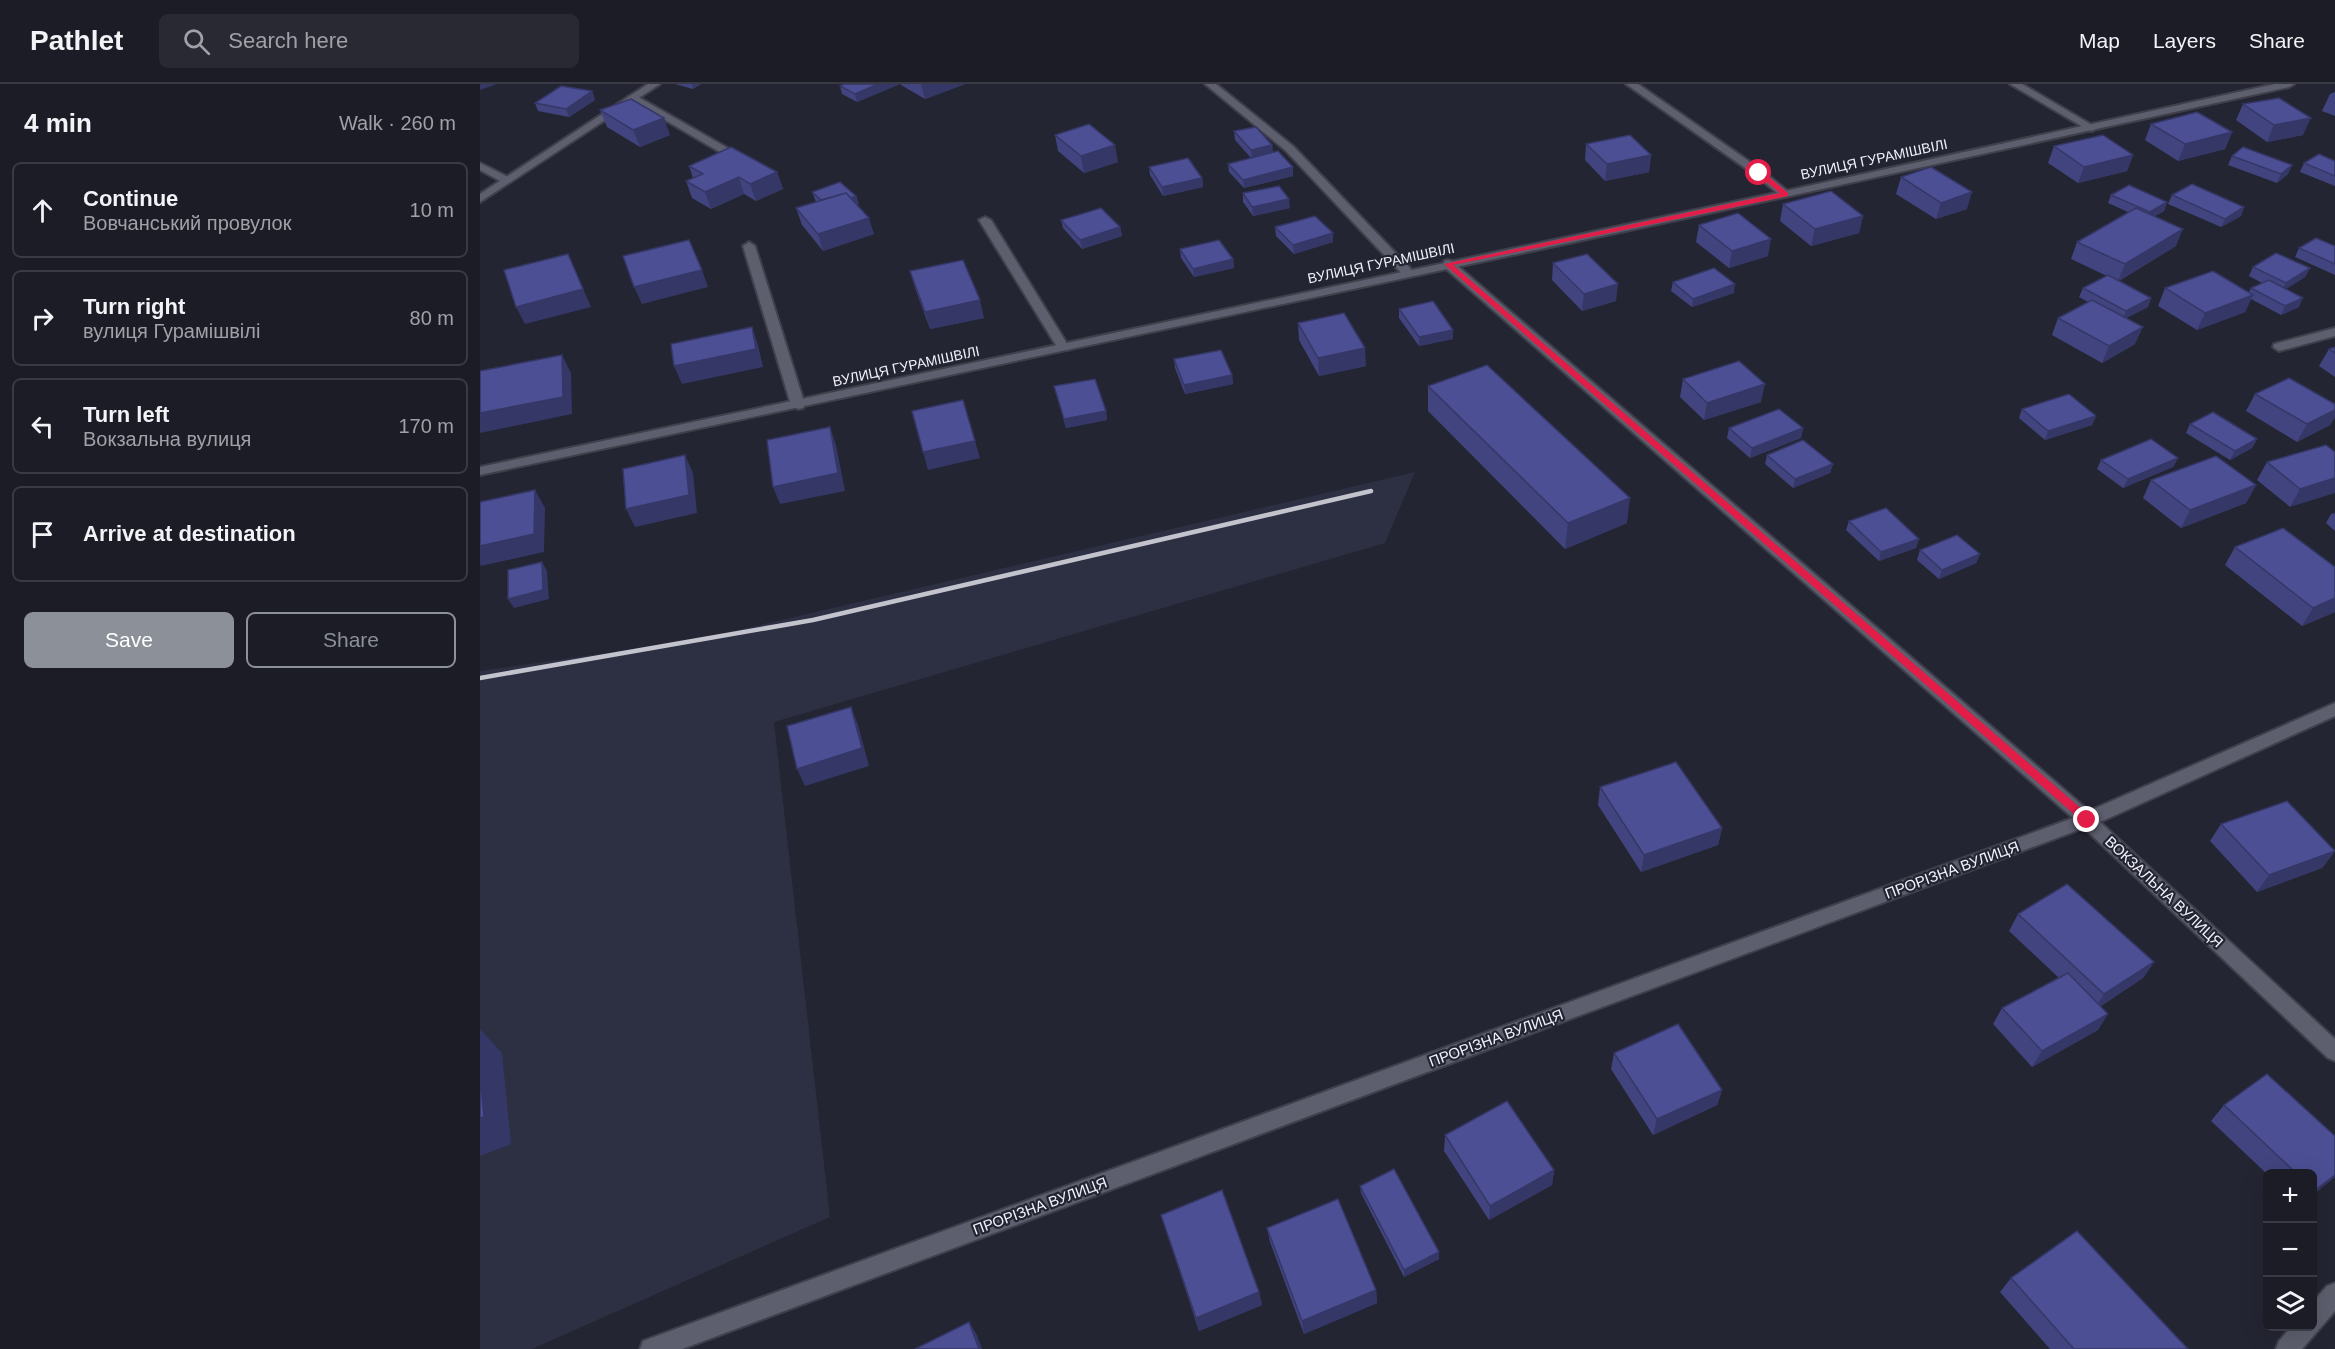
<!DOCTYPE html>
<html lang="en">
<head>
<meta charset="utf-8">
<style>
	body { margin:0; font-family:Helvetica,sans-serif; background:#282932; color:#f1f3f6 }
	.controls { position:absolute; right:18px; bottom:18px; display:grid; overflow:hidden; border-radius:9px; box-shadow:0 6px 24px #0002 }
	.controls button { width:54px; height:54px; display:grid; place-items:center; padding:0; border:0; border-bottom:2px solid #393a43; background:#1b1c26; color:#f1f3f6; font:30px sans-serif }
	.stop { position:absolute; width:18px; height:18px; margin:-14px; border:4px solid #e11d48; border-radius:50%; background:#fff }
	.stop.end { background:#e11d48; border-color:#fff; box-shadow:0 2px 6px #0008 }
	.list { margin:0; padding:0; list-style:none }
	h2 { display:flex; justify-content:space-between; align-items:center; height:78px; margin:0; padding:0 24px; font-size:26px }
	h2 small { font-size:20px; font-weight:400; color:#a0a1a7 }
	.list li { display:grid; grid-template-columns:39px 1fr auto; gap:18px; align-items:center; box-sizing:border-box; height:96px; margin:0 12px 12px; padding:0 12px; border:2px solid #393a43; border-radius:9px }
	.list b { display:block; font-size:22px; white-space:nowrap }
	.list p { margin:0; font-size:20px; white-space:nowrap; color:#a0a1a7 }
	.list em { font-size:20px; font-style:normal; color:#a0a1a7 }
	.actions { display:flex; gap:12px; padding:18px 24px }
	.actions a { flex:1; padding:14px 0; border:2px solid #8c9099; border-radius:9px; text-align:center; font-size:21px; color:#8c9099 }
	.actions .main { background:#8c9099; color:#fff }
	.icon { flex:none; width:33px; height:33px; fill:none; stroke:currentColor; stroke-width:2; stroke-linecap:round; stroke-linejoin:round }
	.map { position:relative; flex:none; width:1855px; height:1265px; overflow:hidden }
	header { display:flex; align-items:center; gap:36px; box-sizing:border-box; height:84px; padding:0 30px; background:#1b1c26; border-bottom:2px solid #393a43 }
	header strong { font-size:28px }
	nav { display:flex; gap:33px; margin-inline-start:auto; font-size:21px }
	.search { width:420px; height:54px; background:#282932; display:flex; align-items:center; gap:15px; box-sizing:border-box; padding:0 21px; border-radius:9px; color:#a0a1a7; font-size:22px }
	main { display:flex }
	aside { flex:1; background:#1b1c26 }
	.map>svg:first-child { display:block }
	.built { fill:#2d2f42 }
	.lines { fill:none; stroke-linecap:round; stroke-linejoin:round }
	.service-casing { stroke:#3f404b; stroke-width:4 }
	.minor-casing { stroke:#3f404b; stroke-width:4 }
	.secondary-casing { stroke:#3f404b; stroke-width:4 }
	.service { fill:#5d5f6e; fill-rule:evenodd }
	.minor { fill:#5d5f6e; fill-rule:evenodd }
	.secondary { fill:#5d5f6e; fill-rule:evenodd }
	.rail { stroke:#c2c3cd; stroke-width:4.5 }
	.wall { fill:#41447e }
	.shaded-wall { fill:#353767 }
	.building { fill:#4c4f93; stroke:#353767; stroke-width:1.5 }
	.route { fill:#e11d48 }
	.labels { text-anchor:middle; stroke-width:4.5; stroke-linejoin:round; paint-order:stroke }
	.far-street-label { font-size:14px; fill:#f0f1fa; stroke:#242532 }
	.street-label { font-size:15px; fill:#f0f1fa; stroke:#242532 }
</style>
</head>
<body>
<header>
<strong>Pathlet</strong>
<div class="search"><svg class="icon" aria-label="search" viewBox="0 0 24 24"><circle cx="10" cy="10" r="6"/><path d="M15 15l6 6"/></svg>Search here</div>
<nav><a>Map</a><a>Layers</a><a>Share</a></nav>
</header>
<main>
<aside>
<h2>4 min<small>Walk · 260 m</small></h2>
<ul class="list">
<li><svg class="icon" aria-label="ahead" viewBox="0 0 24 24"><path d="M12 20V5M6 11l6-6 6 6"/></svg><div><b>Continue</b><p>Вовчанський провулок</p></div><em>10 m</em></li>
<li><svg class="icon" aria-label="right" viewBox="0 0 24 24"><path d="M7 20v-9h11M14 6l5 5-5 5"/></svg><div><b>Turn right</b><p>вулиця Гурамішвілі</p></div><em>80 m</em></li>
<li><svg class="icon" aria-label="left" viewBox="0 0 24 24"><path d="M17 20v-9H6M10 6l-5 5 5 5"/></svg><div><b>Turn left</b><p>Вокзальна вулиця</p></div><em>170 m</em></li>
<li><svg class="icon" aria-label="arrive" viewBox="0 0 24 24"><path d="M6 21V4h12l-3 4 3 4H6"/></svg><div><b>Arrive at destination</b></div></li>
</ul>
<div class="actions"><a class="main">Save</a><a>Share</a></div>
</aside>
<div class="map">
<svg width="1855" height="1265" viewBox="0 0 1855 1265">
	<rect width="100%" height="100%" fill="#242532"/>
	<polygon class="built" points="935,388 905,459 294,638 350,1133 52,1265 0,1265 0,587 216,556"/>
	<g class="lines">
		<defs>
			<g id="service">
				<polygon points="725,0 736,0 813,62 931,185 931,191 923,191 805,66"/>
				<polygon points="153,10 258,70 259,72 254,75 250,74 149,15 148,13"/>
				<polygon points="0,79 30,94 32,96 30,98 22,98 0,86"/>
				<polygon points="505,133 511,136 589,263 588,266 578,266 577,263 499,136"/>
				<polygon points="269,158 275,162 325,321 323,324 318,325 311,321 263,162"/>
			</g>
			<g id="minor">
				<polygon points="168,0 180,0 0,118 0,110"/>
				<polygon points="1146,0 1158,0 1283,87 1311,110 1305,113 1301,112 1275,91"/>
				<polygon points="1530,0 1542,0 1617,44 1612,47 1608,46"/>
				<polygon points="968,176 972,177 1609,727 1855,619 1855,632 1620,738 1855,955 1855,977 1848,974 1604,744 202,1265 160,1265 163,1257 171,1254 1593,734 964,183 964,177"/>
				<polygon points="1855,244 1855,252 1799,267 1793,263 1794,260"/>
				<polygon points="1855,1199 1855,1227 1822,1265 1796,1265 1799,1257 1812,1242 1832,1242 1832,1219 1847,1202"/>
			</g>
			<polygon id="secondary" points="1795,0 1814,0 1809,3 1305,113 0,391 0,383 1305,107"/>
		</defs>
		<use href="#service" class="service-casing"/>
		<use href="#minor" class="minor-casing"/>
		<use href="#secondary" class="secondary-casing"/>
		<use href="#service" class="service"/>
		<use href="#minor" class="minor"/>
		<use href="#secondary" class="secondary"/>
		<polyline class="rail" points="0,594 333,536 891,407"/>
	</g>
	<g class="wall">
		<polygon points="195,0 221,0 213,5"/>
		<polygon points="420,0 377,18 362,10 360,2"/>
		<polygon points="421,0 485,0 445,15 421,1"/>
		<polygon points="112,7 115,16 89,33 58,27 55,19"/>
		<polygon points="1855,8 1855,32 1842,27 1850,10"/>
		<polygon points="1763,20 1823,51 1787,58 1756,36"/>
		<polygon points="120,26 190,51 160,63 127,43"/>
		<polygon points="1671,40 1752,48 1745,65 1698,77 1665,56"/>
		<polygon points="754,47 792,61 793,69 813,83 813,92 764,104 749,88 748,80 771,74 755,56"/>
		<polygon points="575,51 638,78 604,89 578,67"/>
		<polygon points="1106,60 1171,71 1169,88 1125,97 1105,76"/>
		<polygon points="1574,62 1653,71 1647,87 1598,99 1568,79"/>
		<polygon points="1752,72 1812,81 1808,90 1797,99 1748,81"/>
		<polygon points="1855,77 1855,102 1820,88 1824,79"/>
		<polygon points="209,82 297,88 303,105 276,117 264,110 231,125 212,114 206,97 213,94"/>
		<polygon points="669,83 722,94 723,103 683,112 670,91"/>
		<polygon points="1421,93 1487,125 1456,135 1416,110"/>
		<polygon points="332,108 376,112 379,120 377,121 394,150 343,167 322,141 316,124 336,118"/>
		<polygon points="763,109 810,124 773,132 763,118"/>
		<polygon points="1631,111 1687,118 1684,127 1675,132 1696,162 1639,197 1671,214 1668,223 1646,234 1655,260 1622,279 1572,251 1578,234 1608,218 1599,213 1603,204 1627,192 1591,175 1597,158 1648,128 1628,119"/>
		<polygon points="1692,111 1764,123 1761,132 1741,143 1688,120"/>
		<polygon points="1303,120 1383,132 1379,149 1331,162 1300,137"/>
		<polygon points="581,136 640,143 642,152 602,165 583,144"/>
		<polygon points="1219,141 1288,172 1249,184 1216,158"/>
		<polygon points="795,143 853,158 814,170 796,152"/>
		<polygon points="1855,162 1855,191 1815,173 1819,164"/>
		<polygon points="700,165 753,175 754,184 714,193 701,174"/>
		<polygon points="1073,179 1136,217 1102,227 1072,196"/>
		<polygon points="1773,183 1830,184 1825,193 1806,205 1819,223 1801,231 1771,215 1765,228 1717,246 1678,222 1685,204 1769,208 1771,204 1782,199 1769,192"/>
		<polygon points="430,187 504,234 450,245 435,204"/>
		<polygon points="1193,198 1254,209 1212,223 1191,207"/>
		<polygon points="919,225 973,255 939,262 919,234"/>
		<polygon points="818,239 886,282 839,292 819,256"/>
		<polygon points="1855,263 1855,293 1839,282 1849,265"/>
		<polygon points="694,275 752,291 753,300 705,310 695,284"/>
		<polygon points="1203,295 1281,318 1224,336 1200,313"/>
		<polygon points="574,302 626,327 627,336 586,344"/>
		<polygon points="948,302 1147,439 1085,465 948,327"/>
		<polygon points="1775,310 1855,320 1855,333 1850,341 1817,358 1766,327"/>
		<polygon points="1542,325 1616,332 1612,341 1565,356 1539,334"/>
		<polygon points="1710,340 1777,355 1772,364 1750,376 1706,349"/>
		<polygon points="1249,344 1323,344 1321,354 1270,374 1247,354"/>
		<polygon points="1855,368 1810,423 1777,396 1787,378"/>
		<polygon points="1287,371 1353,380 1350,389 1313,404 1285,380"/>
		<polygon points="1698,374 1693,383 1643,404 1617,385 1621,376"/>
		<polygon points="1671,396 1776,401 1766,419 1701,444 1663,414"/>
		<polygon points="1855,429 1855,447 1846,439 1851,430"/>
		<polygon points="1369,437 1439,455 1436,464 1399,477 1366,446"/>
		<polygon points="1755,463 1855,483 1855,528 1822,542 1745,481"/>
		<polygon points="1440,466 1500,470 1496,479 1459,495 1437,476"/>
		<polygon points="1120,703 1242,744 1238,761 1161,788 1118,721"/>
		<polygon points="1741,740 1855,766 1855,767 1842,784 1777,808 1730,757"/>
		<polygon points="1538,830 1674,878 1663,894 1621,922 1618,946 1552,983 1513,940 1522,924 1579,894 1529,847"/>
		<polygon points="1134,969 1242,1006 1237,1021 1173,1051 1131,985"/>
		<polygon points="1744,1021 1855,1052 1833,1111 1833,1089 1788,1089 1788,1091 1731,1037"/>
		<polygon points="965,1051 1074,1086 1072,1101 1009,1136 964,1067"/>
		<polygon points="880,1102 959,1175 924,1193 881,1109"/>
		<polygon points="681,1131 779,1208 782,1221 719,1247"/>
		<polygon points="787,1144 896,1206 897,1219 824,1250 790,1158"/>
		<polygon points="1531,1194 1708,1265 1570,1265 1520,1208"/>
	</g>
	<g class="shaded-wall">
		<polygon points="0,0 17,0 0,6"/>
		<polygon points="212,0 221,0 213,5"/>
		<polygon points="398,0 420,0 377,18 375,10"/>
		<polygon points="441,0 485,0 445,15"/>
		<polygon points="112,7 115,16 89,33 86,25"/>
		<polygon points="184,34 190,51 160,63 153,46"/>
		<polygon points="1831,34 1823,51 1787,58 1794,41"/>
		<polygon points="1752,48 1745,65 1698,77 1705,60"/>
		<polygon points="635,61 638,78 604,89 601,72"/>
		<polygon points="792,61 793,69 772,75 771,66"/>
		<polygon points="1171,71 1169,88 1125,97 1127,80"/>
		<polygon points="1653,71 1647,87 1598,99 1604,83"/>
		<polygon points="1812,81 1808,90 1797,99 1801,90"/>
		<polygon points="813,83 813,92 764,104 763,96"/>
		<polygon points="297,88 303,105 276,117 270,100"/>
		<polygon points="259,93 264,110 231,125 225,108"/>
		<polygon points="722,94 723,103 683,112 682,103"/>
		<polygon points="1492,108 1487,125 1456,135 1461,119"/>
		<polygon points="376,112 379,120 351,131 348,122"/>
		<polygon points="809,115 810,124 773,132 772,123"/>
		<polygon points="1687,118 1684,127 1666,137 1670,128"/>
		<polygon points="1764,123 1761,132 1741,143 1745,135"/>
		<polygon points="1383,132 1379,149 1331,162 1335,145"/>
		<polygon points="389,134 394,150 343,167 338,150"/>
		<polygon points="640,143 642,152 602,165 600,156"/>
		<polygon points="1703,145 1696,162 1638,197 1645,180"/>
		<polygon points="853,149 853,158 814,170 813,161"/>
		<polygon points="1291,155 1288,172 1249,184 1252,167"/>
		<polygon points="88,170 111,223 45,240 36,223"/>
		<polygon points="753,175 754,184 714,193 713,185"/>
		<polygon points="1830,184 1825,193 1801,208 1806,199"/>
		<polygon points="222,186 228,203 162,220 154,203"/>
		<polygon points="1138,200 1136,217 1102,227 1104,210"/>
		<polygon points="1255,200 1254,209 1212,223 1213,215"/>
		<polygon points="1773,211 1765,228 1717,246 1725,229"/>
		<polygon points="1671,214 1668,223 1643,236 1646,227"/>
		<polygon points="1823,214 1819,223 1801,231 1805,222"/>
		<polygon points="500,216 504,234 450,245 445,228"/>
		<polygon points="272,243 278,261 283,283 202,300 194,282"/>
		<polygon points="1663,243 1655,260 1622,279 1629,262"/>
		<polygon points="973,246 973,255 939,262 939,253"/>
		<polygon points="885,264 886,282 839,292 838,274"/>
		<polygon points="82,271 91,289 92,330 0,349 0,329"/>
		<polygon points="752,291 753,300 705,310 704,301"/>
		<polygon points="1285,300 1281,318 1224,336 1227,319"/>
		<polygon points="1855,326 1855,333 1850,341 1817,358 1827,340"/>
		<polygon points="626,327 627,336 586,344 584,335"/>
		<polygon points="1616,332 1612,341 1565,356 1568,347"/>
		<polygon points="350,343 356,361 365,407 300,420 293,403"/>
		<polygon points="1323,344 1321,354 1270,374 1272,364"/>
		<polygon points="1777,355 1772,364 1750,376 1755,367"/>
		<polygon points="495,357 500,374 448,386 443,368"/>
		<polygon points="205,371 213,389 217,429 155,443 146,425"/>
		<polygon points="1698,374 1693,383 1643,404 1648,395"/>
		<polygon points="1353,380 1350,389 1313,404 1315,395"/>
		<polygon points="1855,394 1855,409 1810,423 1820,405"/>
		<polygon points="1776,401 1766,419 1701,444 1710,426"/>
		<polygon points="55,406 65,424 64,468 1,482 0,480 0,462"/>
		<polygon points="1150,414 1147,439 1085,465 1088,439"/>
		<polygon points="1439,455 1436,464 1399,477 1401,468"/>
		<polygon points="1500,470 1496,479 1459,495 1462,486"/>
		<polygon points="62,478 67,487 69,515 34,524 28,515"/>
		<polygon points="1855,514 1855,528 1822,542 1833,524"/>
		<polygon points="371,623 378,641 389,682 325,702 317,685"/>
		<polygon points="1242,744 1238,761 1161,788 1164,771"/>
		<polygon points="1855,767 1842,784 1777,808 1789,791"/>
		<polygon points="1674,878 1663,894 1614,926 1624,910"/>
		<polygon points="1628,930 1618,946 1552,983 1562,967"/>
		<polygon points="0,945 22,969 31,1060 0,1072"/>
		<polygon points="1242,1006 1237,1021 1173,1051 1177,1035"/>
		<polygon points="1074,1086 1072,1101 1009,1136 1010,1122"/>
		<polygon points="1855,1091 1855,1093 1833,1111 1833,1108"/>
		<polygon points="959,1168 959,1175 924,1193 924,1186"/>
		<polygon points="896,1206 897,1219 824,1250 822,1237"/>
		<polygon points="779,1208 782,1221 719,1247 716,1234"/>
		<polygon points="489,1238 497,1251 502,1265 499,1265"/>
	</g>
	<g class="building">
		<polygon points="364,0 398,0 375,10 360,2"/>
		<polygon points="81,2 112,7 86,25 55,19"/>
		<polygon points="1799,14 1831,34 1794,41 1763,20"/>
		<polygon points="151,15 184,34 153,46 120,26"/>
		<polygon points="1717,28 1752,48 1705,60 1671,40"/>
		<polygon points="609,40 635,61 601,72 575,51"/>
		<polygon points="776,43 792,61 771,66 754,47"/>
		<polygon points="1150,51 1171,71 1127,80 1106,60"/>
		<polygon points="1623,51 1653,71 1604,83 1574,62"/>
		<polygon points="251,63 297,88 270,100 259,93 225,108 206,97 223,90 209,82"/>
		<polygon points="1763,63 1812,81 1801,90 1752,72"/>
		<polygon points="798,67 813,83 763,96 748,80"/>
		<polygon points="1839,70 1855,77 1855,92 1824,79"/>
		<polygon points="708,74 722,94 682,103 669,83"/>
		<polygon points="1451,83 1492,108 1461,119 1421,93"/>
		<polygon points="360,98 376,112 371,114 366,109 341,116 332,108"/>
		<polygon points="1712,100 1764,123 1745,135 1692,111"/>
		<polygon points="1649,101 1687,118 1670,128 1631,111"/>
		<polygon points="799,102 809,115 772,123 763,109"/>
		<polygon points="1351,107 1383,132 1335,145 1303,120"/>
		<polygon points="366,109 389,134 338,150 316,124"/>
		<polygon points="621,124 640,143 600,156 581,136"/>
		<polygon points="1656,124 1703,145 1645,180 1597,158"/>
		<polygon points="1258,129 1291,155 1252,167 1219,141"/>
		<polygon points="835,132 853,149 813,161 795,143"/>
		<polygon points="1836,154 1855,162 1855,180 1819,164"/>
		<polygon points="209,156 222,186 154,203 143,172"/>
		<polygon points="739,156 753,175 713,185 700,165"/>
		<polygon points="1796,169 1830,184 1806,199 1773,183"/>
		<polygon points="88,170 103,205 36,223 24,186"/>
		<polygon points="1107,170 1138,200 1104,210 1073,179"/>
		<polygon points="483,176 500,216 445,228 430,187"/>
		<polygon points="1234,184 1255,200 1213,215 1193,198"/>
		<polygon points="1733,187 1773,211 1725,229 1685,204"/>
		<polygon points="1628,191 1671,214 1646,227 1603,204"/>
		<polygon points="1789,196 1823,214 1805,222 1771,204"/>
		<polygon points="1612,216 1663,243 1629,262 1578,234"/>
		<polygon points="953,217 973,246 939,253 919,225"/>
		<polygon points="864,229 885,264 838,274 818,239"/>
		<polygon points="272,243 276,265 194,282 191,260"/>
		<polygon points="1855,263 1855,269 1849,265"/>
		<polygon points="741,266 752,291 704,301 694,275"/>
		<polygon points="82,271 83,313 0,329 0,287"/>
		<polygon points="1259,277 1285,300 1227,319 1203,295"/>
		<polygon points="1007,281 1150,414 1088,439 948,302"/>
		<polygon points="1809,294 1855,320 1855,326 1827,340 1775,310"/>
		<polygon points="615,295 626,327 584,335 574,302"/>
		<polygon points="1589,310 1616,332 1568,347 1542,325"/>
		<polygon points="483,316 495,357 443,368 432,327"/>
		<polygon points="1299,325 1323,344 1272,364 1249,344"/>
		<polygon points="1733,328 1777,355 1755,367 1710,340"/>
		<polygon points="350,343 358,389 293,403 287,356"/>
		<polygon points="1671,355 1698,374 1648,395 1621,376"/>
		<polygon points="1323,356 1353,380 1315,395 1287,371"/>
		<polygon points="1846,361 1855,368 1855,394 1820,405 1787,378"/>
		<polygon points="205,371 209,411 146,425 143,385"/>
		<polygon points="1736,372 1776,401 1710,426 1671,396"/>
		<polygon points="55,406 54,450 0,462 0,418"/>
		<polygon points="1406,424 1439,455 1401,468 1369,437"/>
		<polygon points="1803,444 1855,483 1855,514 1833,524 1755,463"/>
		<polygon points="1477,451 1500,470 1462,486 1440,466"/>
		<polygon points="62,478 63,506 28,515 28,486"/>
		<polygon points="371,623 382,664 317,685 307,642"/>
		<polygon points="1196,678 1242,744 1164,771 1120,703"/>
		<polygon points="1807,717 1855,767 1789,791 1741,740"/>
		<polygon points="1587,800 1674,878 1624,910 1538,830"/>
		<polygon points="1588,889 1628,930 1562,967 1522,924"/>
		<polygon points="1198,940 1242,1006 1177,1035 1134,969"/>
		<polygon points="1787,990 1855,1052 1855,1091 1834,1107 1833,1105 1833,1089 1816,1089 1744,1021"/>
		<polygon points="0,992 4,1033 0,1034"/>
		<polygon points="1027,1017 1074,1086 1010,1122 965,1051"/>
		<polygon points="914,1085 959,1168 924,1186 880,1102"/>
		<polygon points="742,1106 779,1208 716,1234 681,1131"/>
		<polygon points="858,1115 896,1206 822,1237 787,1144"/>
		<polygon points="1597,1147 1708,1265 1594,1265 1531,1194"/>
		<polygon points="489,1238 499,1265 435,1265"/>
	</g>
	<polygon class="route" points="1277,87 1282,87 1308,109 1308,112 973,181 1611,733 1611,739 1604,739 964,180 1300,109 1277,90"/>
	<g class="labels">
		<g class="far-street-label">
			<text transform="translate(1394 75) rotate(-12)" y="5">ВУЛИЦЯ ГУРАМІШВІЛІ</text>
			<text transform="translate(901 179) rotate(-12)" y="5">ВУЛИЦЯ ГУРАМІШВІЛІ</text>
			<text transform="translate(426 282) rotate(-12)" y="5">ВУЛИЦЯ ГУРАМІШВІЛІ</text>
		</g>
		<g class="street-label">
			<text transform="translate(1472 786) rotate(-20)" y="5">ПРОРІЗНА ВУЛИЦЯ</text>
			<text transform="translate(1684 808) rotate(43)" y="5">ВОКЗАЛЬНА ВУЛИЦЯ</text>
			<text transform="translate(1016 954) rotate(-20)" y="5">ПРОРІЗНА ВУЛИЦЯ</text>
			<text transform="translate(560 1122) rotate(-20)" y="5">ПРОРІЗНА ВУЛИЦЯ</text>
		</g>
	</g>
</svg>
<div class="controls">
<button>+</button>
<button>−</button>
<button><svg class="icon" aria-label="layers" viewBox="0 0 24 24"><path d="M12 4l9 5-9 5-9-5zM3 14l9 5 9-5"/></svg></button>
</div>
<div class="stop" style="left:1279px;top:89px"></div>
<div class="stop end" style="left:1607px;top:736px"></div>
</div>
</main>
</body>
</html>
